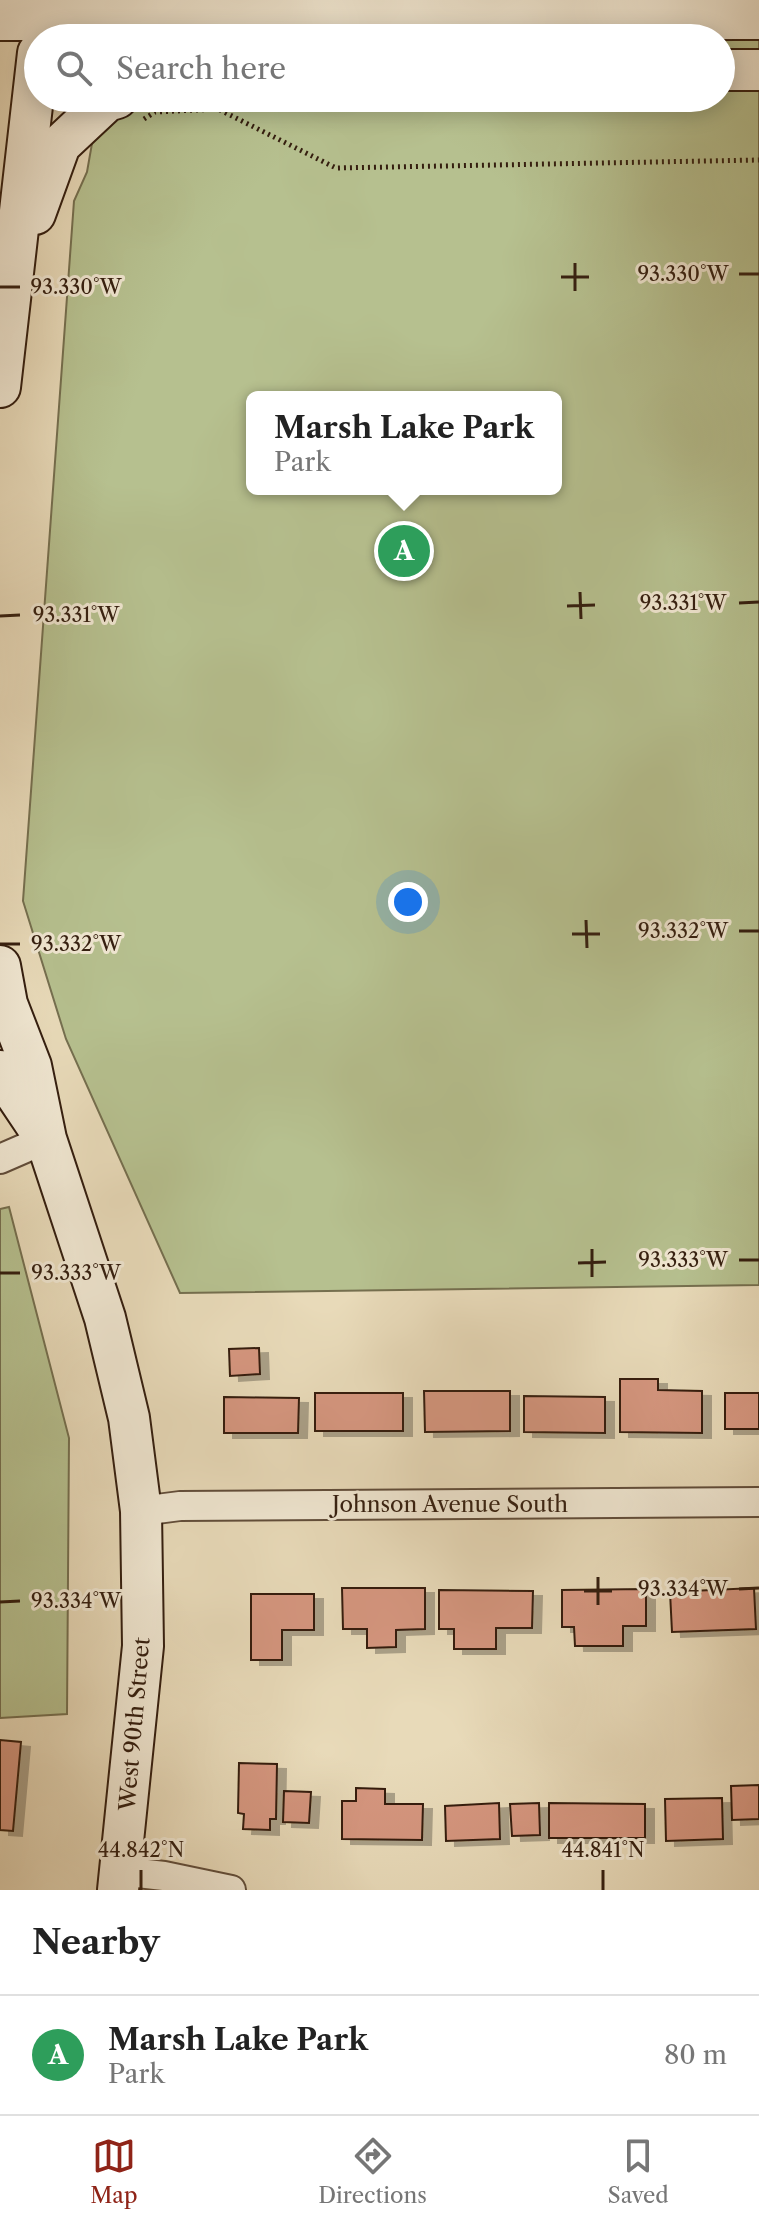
<!DOCTYPE html>
<html lang="en">
<head>
<meta charset="utf-8">
<style>
	body { margin:0; font-family:"Libre Caslon Text",serif; background:#f6f6f6; color:#222 }
	.you { position:absolute; left:408px; top:902px; width:28px; height:28px; margin:-20px; border:6px solid #fff; border-radius:50%; background:#1a73e8; box-shadow:0 0 0 12px #1a73e833 }
	.badge { display:grid; place-items:center; width:52px; height:52px; border-radius:50%; background:#8f2418; color:#fff; font-size:26px; font-weight:700 }
	.pin { position:absolute; translate:-50% -50%; border:4px solid #fff; box-shadow:0 2px 8px #0006 }
	.popup { position:absolute; left:246px; top:391px; width:316px; height:104px; box-sizing:border-box; display:grid; place-content:center; border-radius:12px; background:#fff; filter:drop-shadow(0 2px 6px #0005); font-size:26px; white-space:nowrap; color:#767676 }
	.popup b { font-size:30px; color:#222 }
	.popup::after { content:''; position:absolute; left:50%; top:100%; margin-left:-16px; border:16px solid transparent; border-top-color:#fff }
	.list { margin:0; padding:0; list-style:none }
	h2 { display:flex; justify-content:space-between; align-items:center; height:104px; margin:0; padding:0 32px; font-size:34px }
	h2 small { font-size:26px; font-weight:400; color:#767676 }
	.list li { display:grid; grid-template-columns:52px 1fr auto; gap:24px; align-items:center; box-sizing:border-box; height:120px; padding:0 32px; border-top:2px solid #e0e0e0 }
	.list b { display:block; font-size:30px; white-space:nowrap }
	.list p { margin:0; font-size:26px; white-space:nowrap; color:#767676 }
	.list em { font-size:26px; font-style:normal; color:#767676 }
	.icon { flex:none; width:44px; height:44px; fill:none; stroke:currentColor; stroke-width:2; stroke-linecap:round; stroke-linejoin:round }
	.map { position:relative; flex:none; width:759px; height:1890px; overflow:hidden }
	.search { position:absolute; background:#fff; box-shadow:0 4px 20px #0003; left:24px; right:24px; top:24px; height:88px; display:flex; align-items:center; gap:20px; box-sizing:border-box; padding:0 28px; border-radius:44px; color:#767676; font-size:30px }
	.sheet { height:224px; background:#fff }
	nav { display:flex; justify-content:space-around; align-items:center; box-sizing:border-box; height:112px; border-top:2px solid #e0e0e0; background:#fff; font-size:22px; color:#767676 }
	nav a { display:grid; justify-items:center; gap:4px }
	nav .on { color:#8f2418 }
	.map>svg:first-child { display:block }
	.green { fill:#b6c08f; stroke:#756f4f; stroke-width:2; fill-rule:evenodd }
	.building { fill:#d5967f; stroke:#341e0f; stroke-width:2; filter:url(#shadow) }
	.lines { fill:none; stroke-linecap:round; stroke-linejoin:round }
	.street-casing { stroke:#614d3a; stroke-width:32 }
	.secondary-casing { stroke:#341e0f; stroke-width:44 }
	.path { stroke:#341e0f; stroke-width:5; stroke-dasharray:2 4; stroke-linecap:butt }
	.street { stroke:#f0e7d2; stroke-width:28 }
	.secondary { stroke:#f0e7d2; stroke-width:40 }
	.ticks { fill:none; stroke:#341e0f; stroke-width:3 }
	.labels { text-anchor:middle; stroke-width:6; stroke-linejoin:round; paint-order:stroke }
	.street-label { font-size:22px; fill:#341e0f; stroke:#f0e7d2 }
	.ticks-label { font-size:20px; text-anchor:middle; fill:#341e0f; stroke:#f0e7d2; stroke-width:6; stroke-linejoin:round; paint-order:stroke }
</style>
</head>
<body>
<div class="map">
<svg width="759" height="1890" viewBox="0 0 759 1890">
	<defs>
		<filter id="shadow"><feDropShadow dx="9" dy="5" stdDeviation="0" flood-color="#0004"/></filter>
	</defs>
	<rect width="100%" height="100%" fill="#e8dab9"/>
	<filter id="stains"><feTurbulence type="fractalNoise" baseFrequency=".0025" numOctaves="4"/><feColorMatrix values="0 0 0 0 .2 0 0 0 0 .09 0 0 0 0 .02 0 0 0 .5 -.17"/></filter>
	<radialGradient id="worn" r=".72"><stop offset=".6" stop-color="#630" stop-opacity="0"/><stop offset="1" stop-color="#630" stop-opacity=".3"/></radialGradient>
	<g class="green">
		<path d="M759,0V1285L180,1293L66,1039L23,901L74,201L87,172L100,98H721V38ZM252,397H556V489H252Z"/>
		<polygon points="9,1207 69,1438 67,1714 0,1718 0,1209"/>
	</g>
	<g class="building">
		<polygon points="259,1348 260,1374 230,1376 229,1349"/>
		<polygon points="620,1379 658,1379 658,1390 702,1391 702,1433 620,1432"/>
		<polygon points="424,1391 510,1391 510,1431 425,1432"/>
		<rect x="315" y="1393" width="88" height="38"/>
		<rect x="725" y="1393" width="34" height="36"/>
		<polygon points="524,1396 605,1397 605,1433 524,1432"/>
		<polygon points="224,1397 299,1398 298,1433 224,1433"/>
		<polygon points="342,1588 425,1588 425,1629 396,1630 396,1647 367,1648 367,1629 343,1629"/>
		<polygon points="754,1588 756,1629 672,1632 670,1592"/>
		<polygon points="646,1589 646,1626 623,1626 623,1646 575,1646 574,1627 562,1627 562,1590"/>
		<polygon points="439,1590 533,1591 532,1628 496,1628 496,1649 454,1649 454,1629 439,1629"/>
		<polygon points="251,1594 314,1594 314,1630 282,1630 282,1660 251,1660"/>
		<polygon points="0,1740 21,1742 13,1831 0,1830"/>
		<polygon points="239,1763 277,1764 276,1819 270,1819 270,1830 243,1829 244,1814 238,1813"/>
		<polygon points="759,1785 759,1819 732,1820 731,1786"/>
		<polygon points="356,1788 385,1789 385,1804 423,1804 422,1840 342,1839 342,1801 356,1801"/>
		<polygon points="284,1791 311,1792 309,1823 283,1822"/>
		<polygon points="722,1798 723,1839 666,1841 665,1799"/>
		<polygon points="499,1803 500,1839 446,1841 445,1806"/>
		<polygon points="539,1803 540,1835 512,1836 510,1804"/>
		<polygon points="549,1803 645,1804 645,1838 549,1838"/>
	</g>
	<g class="lines">
		<defs>
			<g id="street">
				<polyline points="0,1159 46,1139"/>
				<polyline points="141,1511 180,1506 759,1502"/>
				<polyline points="120,1871 164,1876 231,1890"/>
			</g>
			<g id="secondary">
				<polyline points="0,20 759,19"/>
				<polyline points="721,70 759,70"/>
				<polyline points="35,214 60,145 107,101 117,98"/>
				<polyline points="0,387 38,53"/>
				<polyline points="0,966 7,1004 31,1066 46,1139 105,1318 129,1418 141,1511 143,1646 118,1890"/>
				<polyline points="0,1071 37,1126"/>
			</g>
		</defs>
		<use href="#street" class="street-casing"/>
		<use href="#secondary" class="secondary-casing"/>
		<polyline class="path" points="144,119 155,112 218,109 336,168 759,160"/>
		<use href="#street" class="street"/>
		<use href="#secondary" class="secondary"/>
	</g>
	<path class="ticks" d="M575,263V291M739,274H759M561,277H589M0,287H20M580,592L581,619M739,603L759,602M567,606L595,605M0,616L20,615M586,920L587,948M739,931H759M572,934H600M0,944H20M592,1249V1277M739,1260H759M578,1263L606,1262M0,1273H20M598,1577V1605M739,1589L759,1588M584,1591H612M0,1602L20,1601M141,1870V1890M603,1870V1890"/>
	<g class="labels">
		<g class="street-label">
			<text x="450" y="1512">Johnson Avenue South</text>
			<text transform="translate(134 1724) rotate(-85)" y="8">West 90th Street</text>
		</g>
	</g>
	<g class="ticks-label">
		<text x="683" y="281">93.330°W</text>
		<text x="76" y="294">93.330°W</text>
		<text x="683" y="610">93.331°W</text>
		<text x="76" y="622">93.331°W</text>
		<text x="683" y="938">93.332°W</text>
		<text x="76" y="951">93.332°W</text>
		<text x="683" y="1267">93.333°W</text>
		<text x="76" y="1280">93.333°W</text>
		<text x="683" y="1596">93.334°W</text>
		<text x="76" y="1608">93.334°W</text>
		<text x="141" y="1857">44.842°N</text>
		<text x="603" y="1857">44.841°N</text>
	</g>
	<rect width="100%" height="100%" filter="url(#stains)"/>
	<rect width="100%" height="100%" fill="url(#worn)"/>
</svg>
<div class="you"></div>
<div class="pin badge" style="left:404px;top:551px;background:#2e9e5b">A</div>
<div class="popup"><b>Marsh Lake Park</b>Park</div>
<div class="search"><svg class="icon" aria-label="search" viewBox="0 0 24 24"><circle cx="10" cy="10" r="6"/><path d="M15 15l6 6"/></svg>Search here</div>
</div>
<section class="sheet">
<h2>Nearby<small></small></h2>
<ul class="list">
<li><span class="badge" style="background:#2e9e5b">A</span><div><b>Marsh Lake Park</b><p>Park</p></div><em>80 m</em></li>
</ul>
</section>
<nav>
<a class="on"><svg class="icon" aria-label="map" viewBox="0 0 24 24"><path d="M3 6l6-2 6 2 6-2v14l-6 2-6-2-6 2zM9 4v14M15 6v14"/></svg>Map</a>
<a><svg class="icon" aria-label="directions" viewBox="0 0 24 24"><path d="M12 3l9 9-9 9-9-9zM9 14v-3h6M13 9l2 2-2 2"/></svg>Directions</a>
<a><svg class="icon" aria-label="saved" viewBox="0 0 24 24"><path d="M7 4h10v16l-5-4-5 4z"/></svg>Saved</a>
</nav>
</body>
</html>
